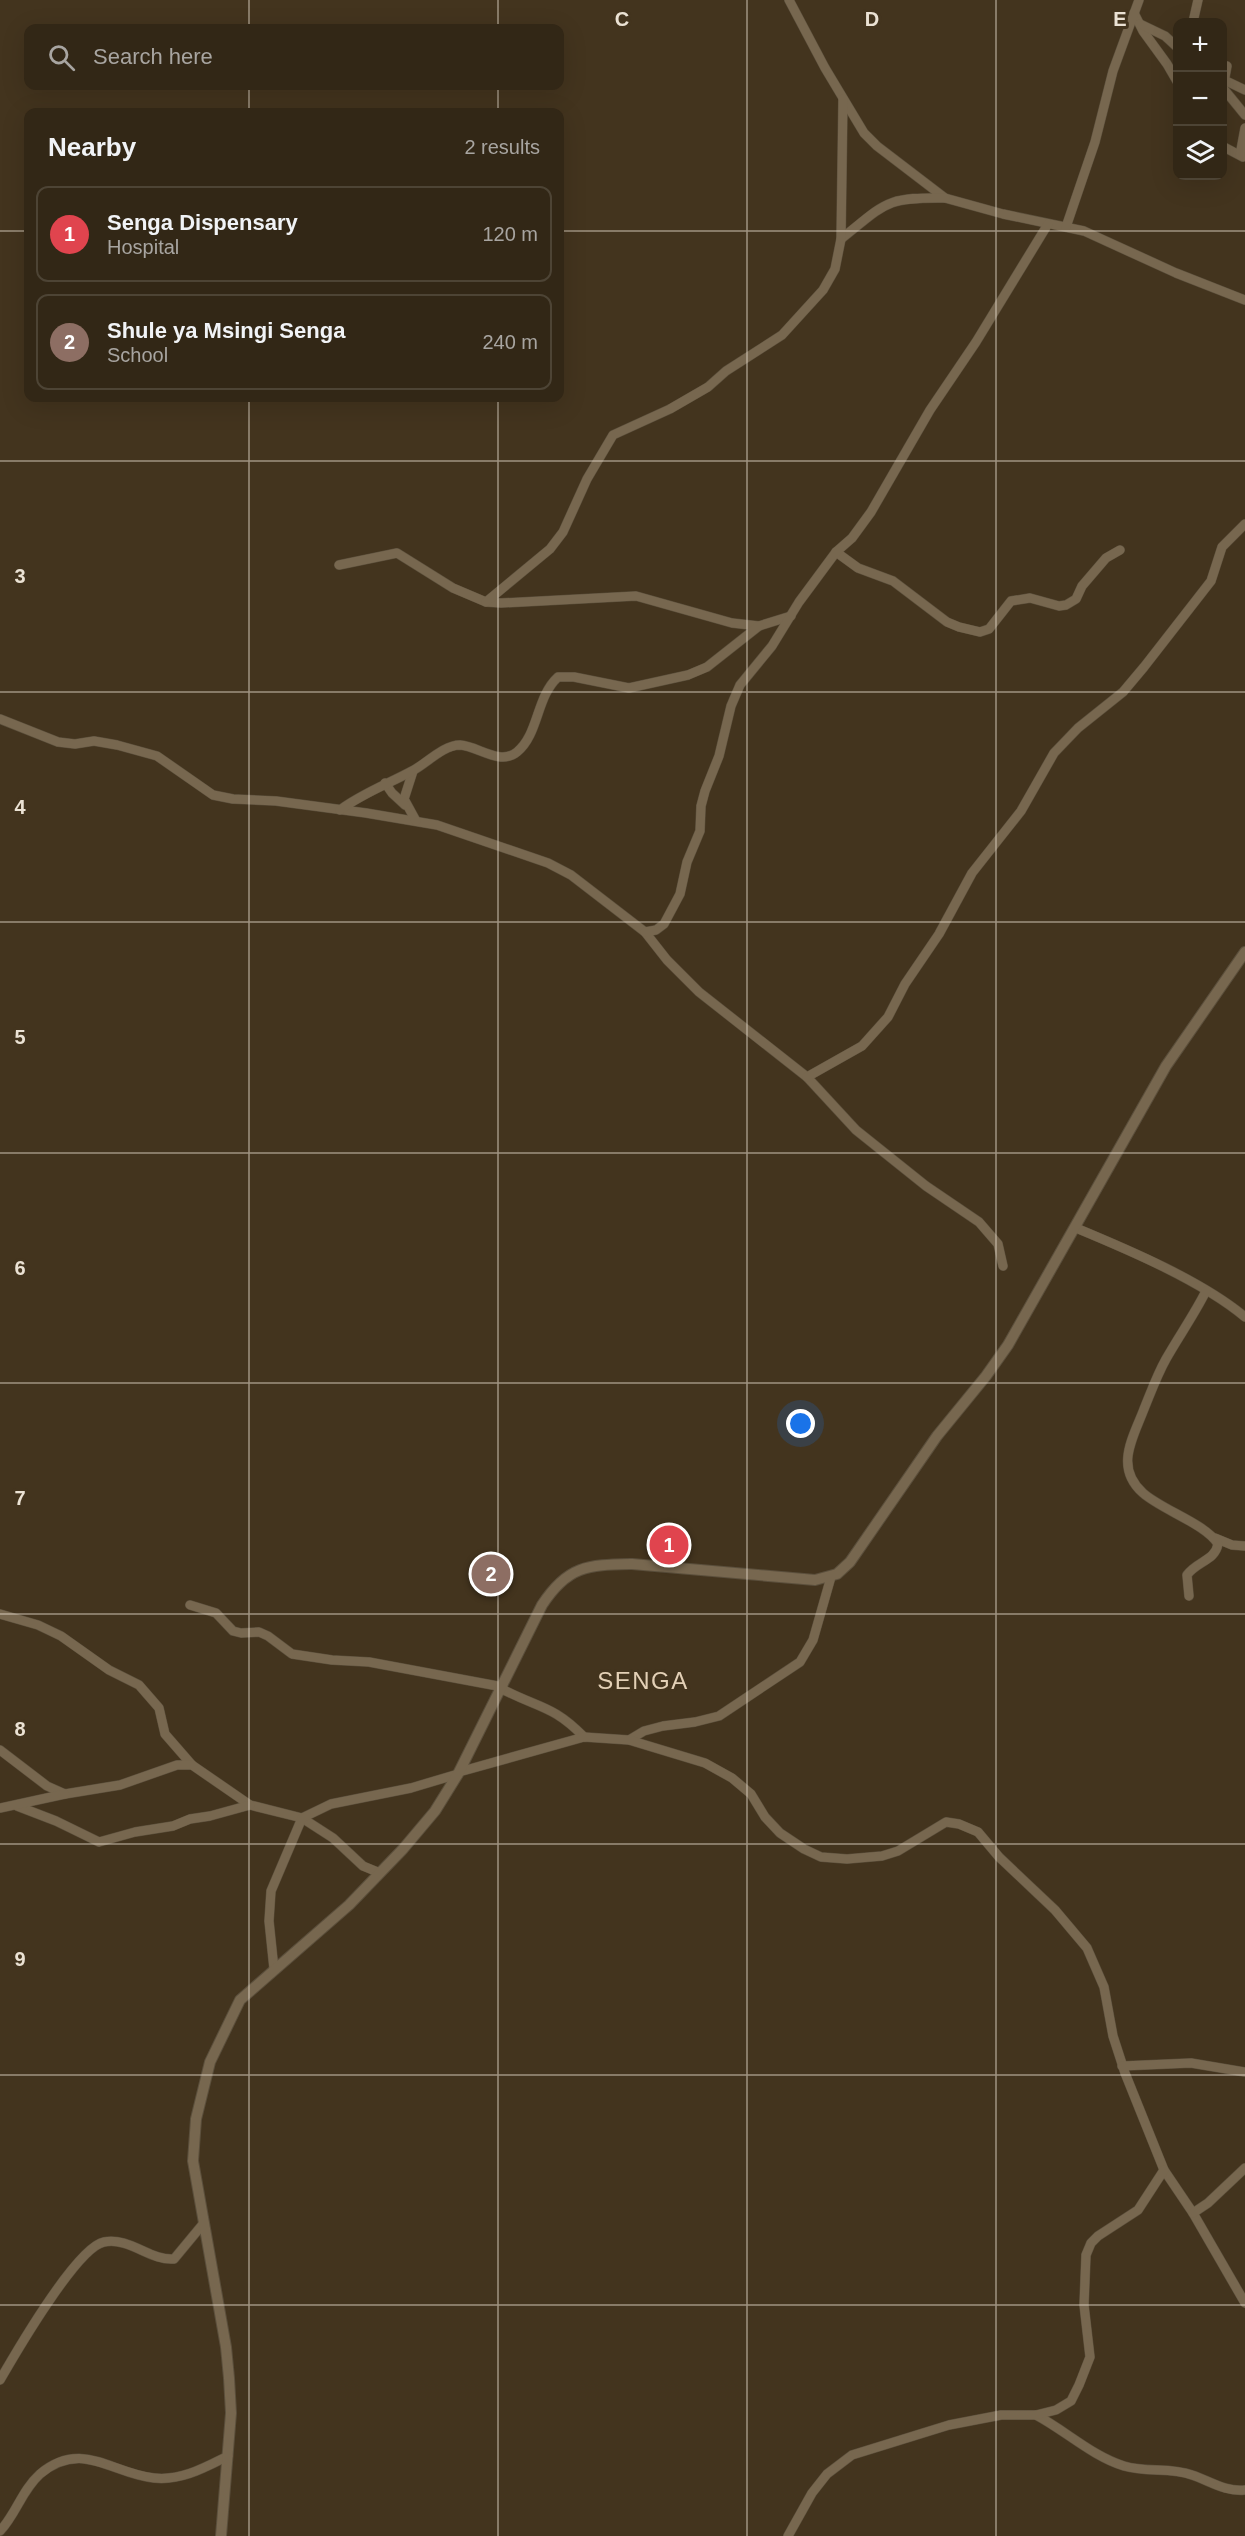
<!DOCTYPE html>
<html lang="en">
<head>
<meta charset="utf-8">
<style>
	body { margin:0; font-family:Arial,sans-serif; background:#3a2f1f; color:#f1f3f6 }
	.controls { position:absolute; right:18px; top:18px; display:grid; overflow:hidden; border-radius:12px; box-shadow:0 6px 24px #0002 }
	.controls button { width:54px; height:54px; display:grid; place-items:center; padding:0; border:0; border-bottom:2px solid #4d4435; background:#322716; color:#f1f3f6; font:30px sans-serif }
	.you { position:absolute; left:801px; top:1424px; width:21px; height:21px; margin:-15px; border:4px solid #fff; border-radius:50%; background:#1a73e8; box-shadow:0 0 0 9px #1a73e833 }
	.badge { display:grid; place-items:center; width:39px; height:39px; border-radius:50%; background:#b2adf9; color:#fff; font-size:20px; font-weight:700 }
	.pin { position:absolute; translate:-50% -50%; border:3px solid #fff; box-shadow:0 2px 6px #0006 }
	.list { margin:0; padding:0; list-style:none }
	h2 { display:flex; justify-content:space-between; align-items:center; height:78px; margin:0; padding:0 24px; font-size:26px }
	h2 small { font-size:20px; font-weight:400; color:#a8a5a1 }
	.list li { display:grid; grid-template-columns:39px 1fr auto; gap:18px; align-items:center; box-sizing:border-box; height:96px; margin:0 12px 12px; padding:0 12px; border:2px solid #4d4435; border-radius:12px }
	.list b { display:block; font-size:22px; white-space:nowrap }
	.list p { margin:0; font-size:20px; white-space:nowrap; color:#a8a5a1 }
	.list em { font-size:20px; font-style:normal; color:#a8a5a1 }
	.icon { flex:none; width:33px; height:33px; fill:none; stroke:currentColor; stroke-width:2; stroke-linecap:round; stroke-linejoin:round }
	.map { position:relative; flex:none; width:1245px; height:2536px; overflow:hidden }
	.search { position:absolute; background:#322716; box-shadow:0 6px 24px #0002; left:24px; top:24px; width:540px; height:66px; display:flex; align-items:center; gap:15px; box-sizing:border-box; padding:0 21px; border-radius:12px; color:#a8a5a1; font-size:22px }
	.panel { position:absolute; background:#322716; box-shadow:0 6px 24px #0002; left:24px; top:108px; width:540px; height:294px; border-radius:12px }
	.map>svg:first-child { display:block }
	.lines { fill:none; stroke-linecap:round; stroke-linejoin:round }
	.minor-casing { stroke:#5b4f3c; stroke-width:10 }
	.tertiary-casing { stroke:#5b4f3c; stroke-width:12 }
	.minor { stroke:#77674f; stroke-width:9 }
	.tertiary { stroke:#77674f; stroke-width:10 }
	.grid { fill:none; stroke:#ebe2d4; stroke-width:1.5; stroke-opacity:0.55 }
	.labels { text-anchor:middle; stroke-width:6; stroke-linejoin:round; paint-order:stroke }
	.quarter-label { font-size:24px; letter-spacing:1.5px; fill:#e3d0b6; stroke:#43341e }
	.grid-label { font-size:20px; text-anchor:middle; font-weight:bold; fill:#ebe2d4; stroke:#43341e; stroke-width:6; stroke-linejoin:round; paint-order:stroke }
</style>
</head>
<body>
<div class="map">
<svg width="1245" height="2536" viewBox="0 0 1245 2536">
	<rect width="100%" height="100%" fill="#43341e"/>
	<g class="lines">
		<defs>
			<g id="minor">
				<polyline points="789,0 825,68 864,133 877,146 945,198 1003,214 1084,231 1176,273 1245,300"/>
				<polyline points="1134,13 1143,31 1167,64 1178,83"/>
				<polyline points="1193,22 1198,0"/>
				<polyline points="1140,24 1165,36 1178,48"/>
				<polyline points="1227,66 1223,88 1245,115"/>
				<polyline points="1222,79 1245,90"/>
				<polyline points="1222,146 1243,157"/>
				<polyline points="1240,155 1245,128"/>
				<polyline points="1066,227 1095,142 1113,71 1139,0"/>
				<path d="M841,239C886,203 885,197 945,198"/>
				<polyline points="836,552 858,568 893,581 947,622 959,627 980,632 989,629 1011,601 1030,598 1059,606 1066,605 1076,599 1082,586 1106,558 1120,550"/>
				<polyline points="339,565 397,553 453,588 486,602 501,603 636,596 732,623 759,626 791,616"/>
				<polyline points="486,602 550,549 563,532 587,479 613,435 670,409 708,387 726,371 782,335 823,290 835,269 841,239 843,99"/>
				<polyline points="0,719 58,742 75,744 94,741 117,745 157,756 213,795 233,799 276,801 366,813 437,825 548,863 571,875 645,932 667,960 699,992 807,1077 856,1130 926,1186 979,1222 998,1244 1003,1266"/>
				<polyline points="413,771 404,799 416,821"/>
				<polyline points="385,783 392,793 405,805"/>
				<path d="M340,810C363,793 388,784 412,771C426,764 443,745 460,745C478,746 500,766 517,752C539,734 536,697 558,677H574L629,688L688,675L707,667L759,626"/>
				<polyline points="645,932 656,930 664,924 680,894 687,862 700,831 701,806 705,791 719,756 731,706 740,685 772,646 799,602 836,552 852,538 871,512 930,410 976,342 1048,224"/>
				<polyline points="807,1077 862,1046 888,1017 905,984 939,934 972,873 1021,811 1054,753 1078,728 1123,692 1144,667 1211,581 1222,547 1245,524"/>
				<path d="M1076,1228C1129,1250 1202,1281 1245,1317"/>
				<polyline points="1215,1538 1232,1545 1245,1546"/>
				<path d="M1189,1596L1187,1575C1197,1561 1215,1561 1218,1544C1206,1524 1162,1510 1143,1493C1114,1467 1133,1438 1144,1409C1151,1392 1157,1375 1166,1359C1179,1336 1194,1315 1206,1291"/>
				<polyline points="190,1605 216,1613 233,1631 241,1633 259,1632 268,1636 292,1654 332,1660 369,1662 503,1687"/>
				<polyline points="0,1614 38,1625 61,1636 109,1670 139,1685 159,1708 165,1734 192,1765"/>
				<path d="M502,1689C538,1708 553,1705 584,1737"/>
				<polyline points="629,1740 644,1731 663,1726 695,1722 719,1716 800,1662 813,1640 831,1577"/>
				<polyline points="0,1750 47,1786 65,1794 120,1785 177,1765 192,1765 250,1805 302,1818 333,1838 363,1866 380,1873"/>
				<polyline points="459,1772 584,1737 629,1740 705,1763 732,1778 751,1794 765,1817 780,1833 804,1849 821,1857 847,1859 882,1856 898,1851 946,1822 959,1824 978,1832 999,1857 1055,1910 1087,1948 1104,1987 1113,2036 1125,2073 1164,2170 1193,2213 1245,2303"/>
				<polyline points="17,1806 56,1821 99,1842 135,1832 173,1826 190,1819 210,1816 250,1805"/>
				<polyline points="0,1808 65,1794"/>
				<polyline points="274,1969 269,1921 271,1891 302,1818 331,1804 411,1788 458,1774"/>
				<polyline points="1122,2066 1191,2063 1245,2072"/>
				<polyline points="1193,2213 1208,2203 1245,2168"/>
				<path d="M0,2380C15,2354 77,2247 104,2242C130,2237 150,2261 174,2259L203,2224"/>
				<path d="M1036,2415C1066,2431 1092,2456 1124,2466C1147,2473 1170,2467 1192,2475C1210,2481 1225,2492 1245,2490"/>
				<path d="M0,2531C16,2514 22,2490 40,2474C82,2439 112,2474 154,2478C181,2481 204,2468 228,2456"/>
				<polyline points="788,2536 812,2493 827,2474 852,2455 949,2425 1001,2415 1036,2415 1056,2410 1071,2401 1079,2385 1090,2357 1084,2305 1086,2255 1091,2243 1098,2236 1138,2210 1164,2170"/>
			</g>
			<path id="tertiary" d="M221,2536L231,2413L229,2378L226,2347L193,2161L196,2119L210,2062L240,2000L349,1905L403,1849L435,1811L458,1774L542,1605C568,1565 588,1565 632,1564L815,1580L837,1574L850,1562L937,1436L986,1376L1008,1345L1166,1066L1245,952"/>
		</defs>
		<use href="#minor" class="minor-casing"/>
		<use href="#tertiary" class="tertiary-casing"/>
		<use href="#minor" class="minor"/>
		<use href="#tertiary" class="tertiary"/>
	</g>
	<path class="grid" d="M249,0V28M498,0V28M747,0V2536M996,0V2536M249,86V112M498,86V112M0,231H28M560,231H1245M249,398V2536M498,398V2536M0,461H1245M0,692H1245M0,922H1245M0,1153H1245M0,1383H1245M0,1614H1245M0,1844H1245M0,2075H1245M0,2305H1245"/>
	<g class="labels">
		<g class="quarter-label">
			<text x="643" y="1689">SENGA</text>
		</g>
	</g>
	<g class="grid-label">
		<text x="622" y="26">C</text>
		<text x="872" y="26">D</text>
		<text x="1120" y="26">E</text>
		<text x="20" y="583">3</text>
		<text x="20" y="814">4</text>
		<text x="20" y="1044">5</text>
		<text x="20" y="1275">6</text>
		<text x="20" y="1505">7</text>
		<text x="20" y="1736">8</text>
		<text x="20" y="1966">9</text>
	</g>
</svg>
<div class="controls">
<button>+</button>
<button>−</button>
<button><svg class="icon" aria-label="layers" viewBox="0 0 24 24"><path d="M12 4l9 5-9 5-9-5zM3 14l9 5 9-5"/></svg></button>
</div>
<div class="you"></div>
<div class="pin badge" style="left:669px;top:1545px;background:#e0444e">1</div>
<div class="pin badge" style="left:491px;top:1574px;background:#8d6e63">2</div>
<div class="search"><svg class="icon" aria-label="search" viewBox="0 0 24 24"><circle cx="10" cy="10" r="6"/><path d="M15 15l6 6"/></svg>Search here</div>
<section class="panel">
<h2>Nearby<small>2 results</small></h2>
<ul class="list">
<li><span class="badge" style="background:#e0444e">1</span><div><b>Senga Dispensary</b><p>Hospital</p></div><em>120 m</em></li>
<li><span class="badge" style="background:#8d6e63">2</span><div><b>Shule ya Msingi Senga</b><p>School</p></div><em>240 m</em></li>
</ul>
</section>
</div>
</body>
</html>
